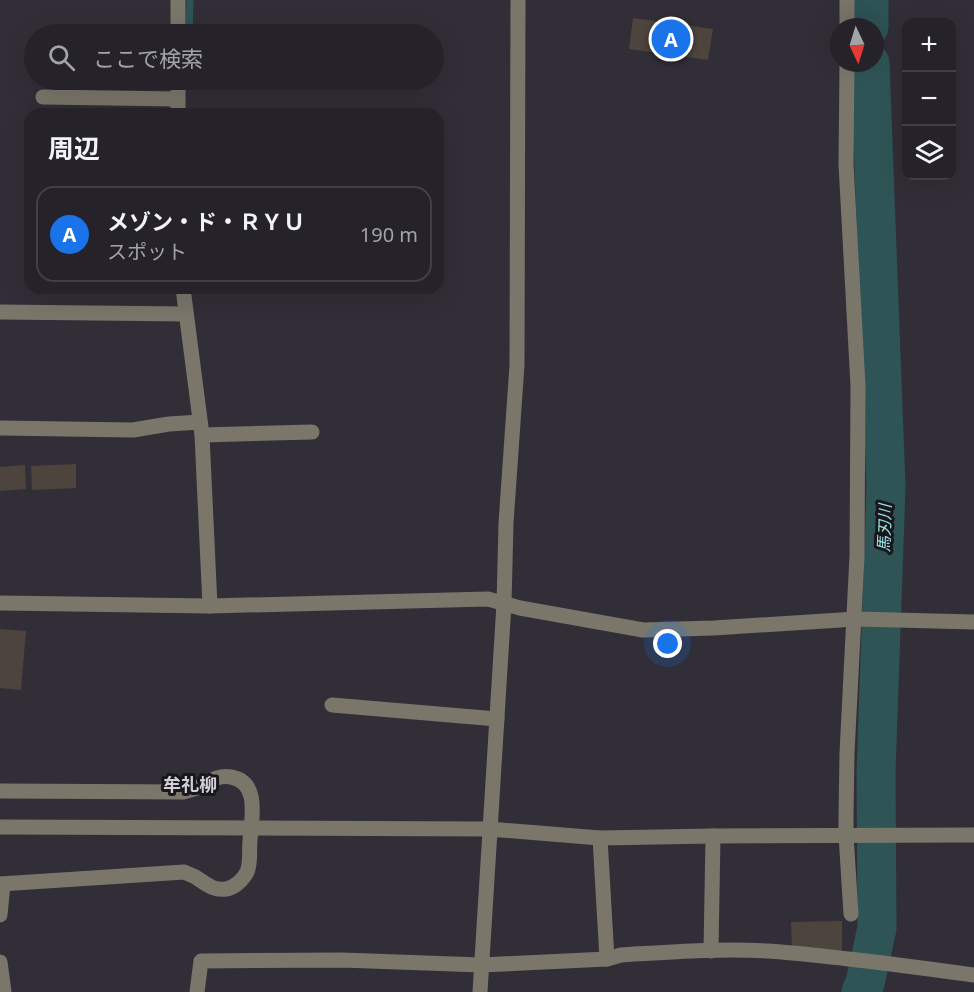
<!DOCTYPE html>
<html lang="ja">
<head>
<meta charset="utf-8">
<style>
	body { margin:0; font-family:"Noto Sans","Noto Sans JP",sans-serif; background:#2d2a31; color:#f1f3f6 }
	.controls { position:absolute; right:18px; top:18px; display:grid; overflow:hidden; border-radius:12px; box-shadow:0 6px 24px #0002 }
	.controls button { width:54px; height:54px; display:grid; place-items:center; padding:0; border:0; border-bottom:2px solid #423f46; background:#252229; color:#f1f3f6; font:30px sans-serif }
	.compass { position:absolute; left:830px; top:18px; width:54px; height:54px; border-radius:50%; background:#252229; box-shadow:0 6px 24px #0002; rotate:176deg }
	.you { position:absolute; left:668px; top:644px; width:21px; height:21px; margin:-15px; border:4px solid #fff; border-radius:50%; background:#1a73e8; box-shadow:0 0 0 9px #1a73e833 }
	.badge { display:grid; place-items:center; width:39px; height:39px; border-radius:50%; background:#1a73e8; color:#fff; font-size:20px; font-weight:700 }
	.pin { position:absolute; translate:-50% -50%; border:3px solid #fff; box-shadow:0 2px 6px #0006 }
	.list { margin:0; padding:0; list-style:none }
	h2 { display:flex; justify-content:space-between; align-items:center; height:78px; margin:0; padding:0 24px; font-size:26px }
	h2 small { font-size:20px; font-weight:400; color:#a3a4a8 }
	.list li { display:grid; grid-template-columns:39px 1fr auto; gap:18px; align-items:center; box-sizing:border-box; height:96px; margin:0 12px 12px; padding:0 12px; border:2px solid #423f46; border-radius:18px }
	.list b { display:block; font-size:22px; white-space:nowrap }
	.list p { margin:0; font-size:20px; white-space:nowrap; color:#a3a4a8 }
	.list em { font-size:20px; font-style:normal; color:#a3a4a8 }
	.icon { flex:none; width:33px; height:33px; fill:none; stroke:currentColor; stroke-width:2; stroke-linecap:round; stroke-linejoin:round }
	.map { position:relative; flex:none; width:974px; height:992px; overflow:hidden }
	.search { position:absolute; background:#252229; box-shadow:0 6px 24px #0002; left:24px; top:24px; width:420px; height:66px; display:flex; align-items:center; gap:15px; box-sizing:border-box; padding:0 21px; border-radius:33px; color:#a3a4a8; font-size:22px }
	.panel { position:absolute; background:#252229; box-shadow:0 6px 24px #0002; left:24px; top:108px; width:420px; height:186px; border-radius:18px }
	.map>svg:first-child { display:block }
	.lines { fill:none; stroke-linecap:round; stroke-linejoin:round }
	.stream { stroke:#2e5456; stroke-width:7 }
	.river { stroke:#2e5456; stroke-width:39 }
	.building { fill:#4c443d }
	.minor { stroke:#7a766a; stroke-width:15 }
	.labels { text-anchor:middle; stroke-width:6; stroke-linejoin:round; paint-order:stroke }
	.water-label { font-size:16px; font-style:italic; fill:#9ae4e8; stroke:#18171b }
	.quarter-label { font-size:18px; font-weight:bold; fill:#d1ced9; stroke:#18171b }
</style>
</head>
<body>
<div class="map">
<svg width="974" height="992" viewBox="0 0 974 992">
	<rect width="100%" height="100%" fill="#312e37"/>
	<g class="lines">
		<polyline class="stream" points="189,34 190,0"/>
		<g class="river">
			<polyline points="869,27 869,0"/>
			<polyline points="861,992 865,983 877,928 876,772 886,487 870,63"/>
		</g>
	</g>
	<g class="building">
		<polygon points="633,18 713,29 708,60 629,49"/>
		<polygon points="76,464 76,488 32,490 31,466"/>
		<polygon points="25,465 26,489 0,491 0,467"/>
		<polygon points="0,629 26,631 21,690 0,688"/>
		<polygon points="842,921 842,951 792,951 791,922"/>
	</g>
	<g class="lines">
		<g class="minor">
			<polyline points="847,27 847,0"/>
			<polyline points="178,34 178,0"/>
			<polyline points="847,63 846,164 858,386 857,556 847,753 846,817 846,835 851,914"/>
			<polyline points="43,97 178,99"/>
			<polyline points="178,114 178,80"/>
			<polyline points="183,288 202,435 210,606"/>
			<polyline points="0,312 186,314"/>
			<polyline points="0,428 133,430 169,424 200,422"/>
			<polyline points="202,435 312,432"/>
			<polyline points="0,603 210,606 488,599 520,608 643,630 714,628 856,619 974,622"/>
			<polyline points="332,705 497,719"/>
			<path d="M0,791L184,792C190,790 196,789 201,786C212,780 219,775 231,777C261,782 251,821 250,841C249,851 251,863 247,872C243,880 234,888 226,889C214,891 206,884 197,878C193,875 188,874 184,872L0,884"/>
			<polyline points="0,827 489,829 600,838 713,836 974,835"/>
			<polyline points="600,838 607,959"/>
			<polyline points="0,915 3,884"/>
			<polyline points="711,951 713,836"/>
			<polyline points="0,962 4,992"/>
			<path d="M197,992L201,961L342,960L481,965L607,959L621,955C670,952 719,948 768,951C837,956 906,966 974,975"/>
			<polyline points="480,992 504,604 506,523 517,365 518,0"/>
		</g>
	</g>
	<g class="labels">
		<g class="water-label">
			<text transform="translate(884 528) rotate(-88)" y="6">馬刃川</text>
		</g>
		<g class="quarter-label">
			<text x="190" y="791">牟礼柳</text>
		</g>
	</g>
</svg>
<div class="controls">
<button>+</button>
<button>−</button>
<button><svg class="icon" aria-label="layers" viewBox="0 0 24 24"><path d="M12 4l9 5-9 5-9-5zM3 14l9 5 9-5"/></svg></button>
</div>
<svg class="compass" viewBox="-18 -18 36 36"><path d="M0-13l5 13h-10z" fill="#e53935"/><path d="M0 13l5-13h-10z" fill="#a3a4a8"/></svg>
<div class="you"></div>
<div class="pin badge" style="left:671px;top:39px">A</div>
<div class="search"><svg class="icon" aria-label="search" viewBox="0 0 24 24"><circle cx="10" cy="10" r="6"/><path d="M15 15l6 6"/></svg>ここで検索</div>
<section class="panel">
<h2>周辺<small></small></h2>
<ul class="list">
<li><span class="badge">A</span><div><b>メゾン・ド・ＲＹＵ</b><p>スポット</p></div><em>190 m</em></li>
</ul>
</section>
</div>
</body>
</html>
